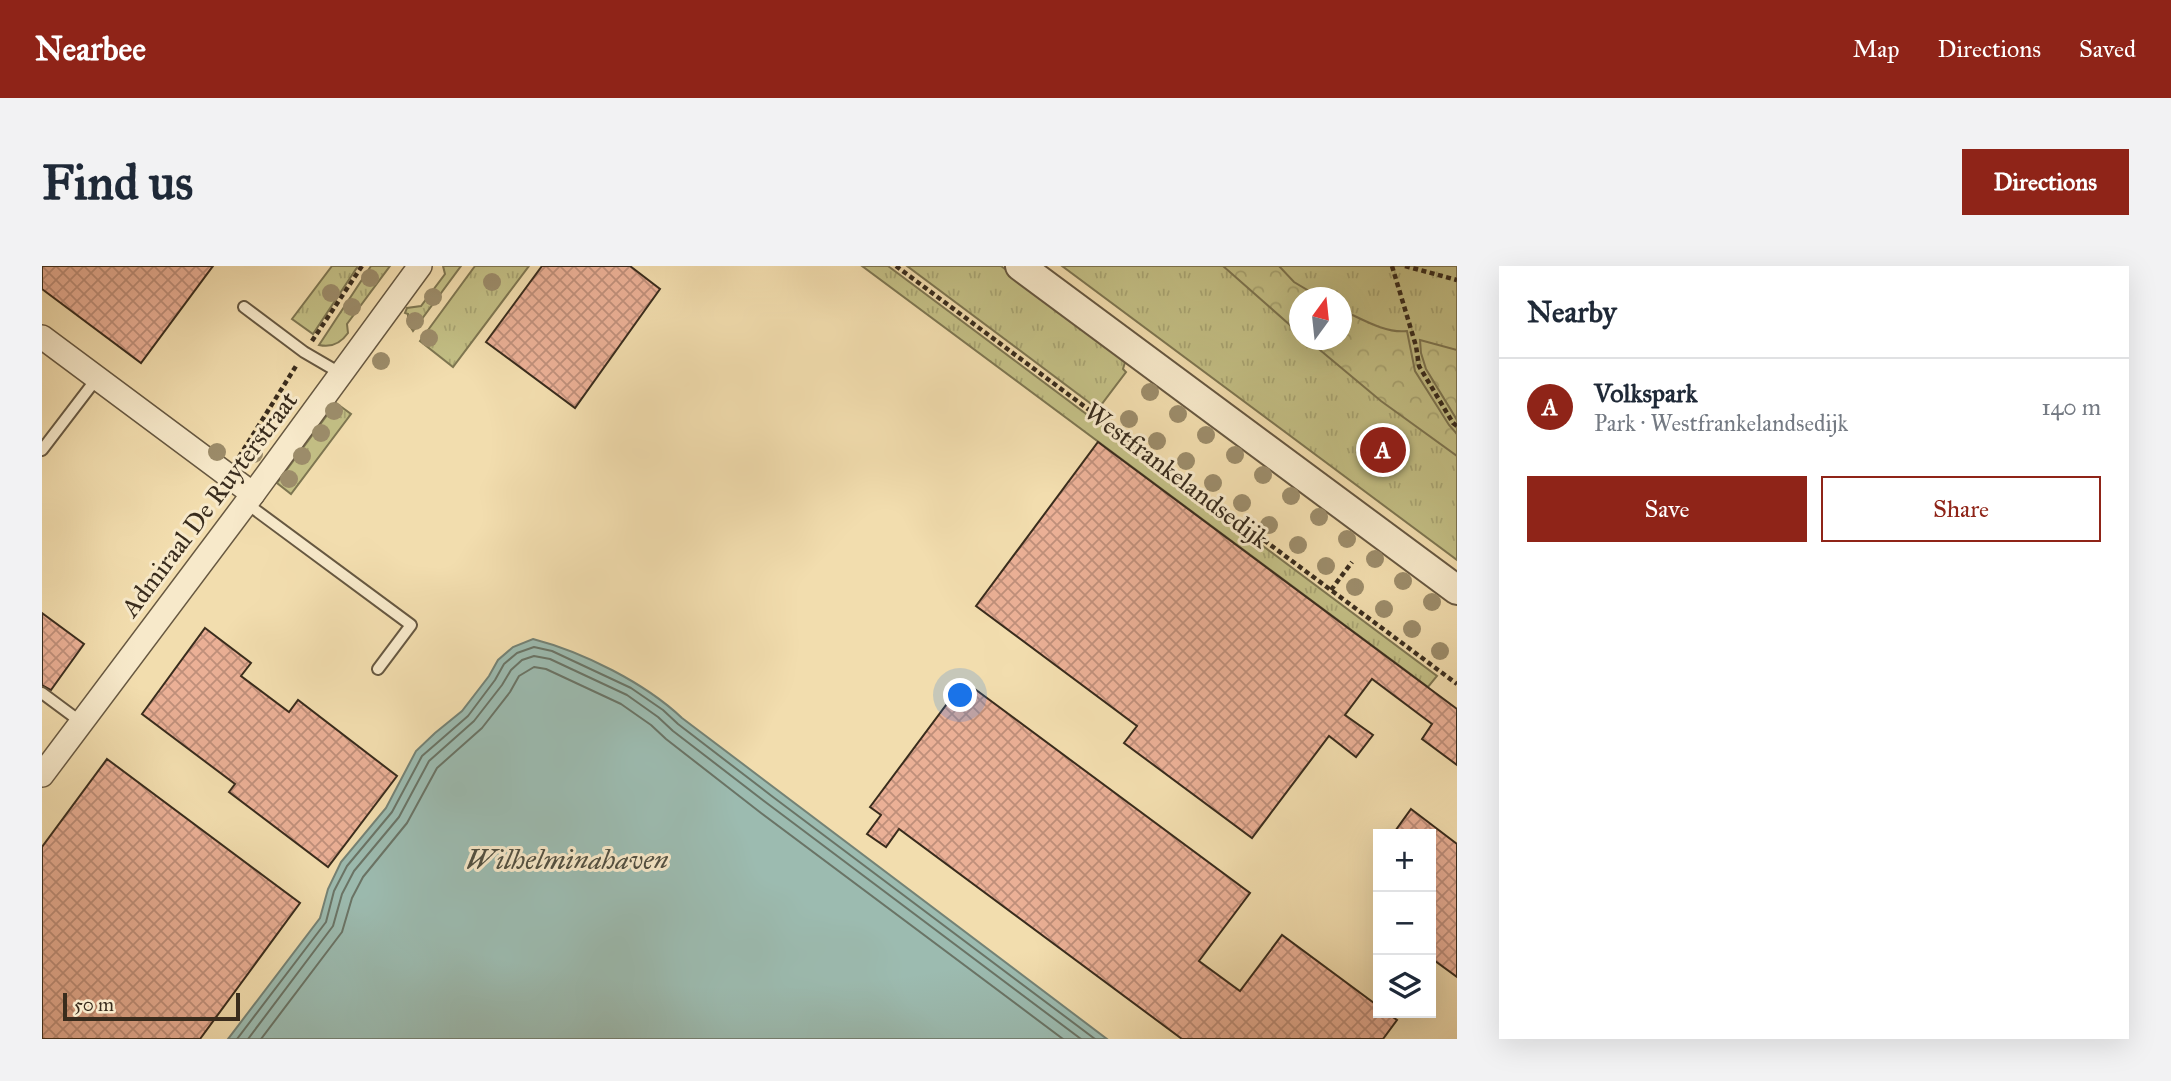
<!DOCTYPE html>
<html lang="en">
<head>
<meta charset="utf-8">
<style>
	body { margin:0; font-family:"IM FELL Great Primer",serif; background:#f2f2f3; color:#1f2937 }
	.controls { position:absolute; right:21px; bottom:21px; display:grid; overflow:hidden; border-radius:0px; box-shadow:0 7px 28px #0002 }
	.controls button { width:63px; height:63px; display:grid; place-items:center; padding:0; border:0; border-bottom:2px solid #e0e1e3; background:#fff; color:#1f2937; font:35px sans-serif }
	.compass { position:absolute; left:1247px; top:21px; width:63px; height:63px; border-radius:50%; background:#fff; box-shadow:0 7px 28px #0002; rotate:15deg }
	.scale { position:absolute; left:21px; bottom:18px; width:177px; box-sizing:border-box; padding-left:7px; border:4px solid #392c1d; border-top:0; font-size:19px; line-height:24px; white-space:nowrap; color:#392c1d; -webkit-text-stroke:5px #f7e9ca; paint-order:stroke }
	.you { position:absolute; left:919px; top:430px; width:24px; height:24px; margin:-18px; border:5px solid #fff; border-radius:50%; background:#1a73e8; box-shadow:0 0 0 10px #1a73e833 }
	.badge { display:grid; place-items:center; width:46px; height:46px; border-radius:50%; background:#8f2418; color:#fff; font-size:23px; font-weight:700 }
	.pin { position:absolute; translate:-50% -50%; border:4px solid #fff; box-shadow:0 2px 7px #0006 }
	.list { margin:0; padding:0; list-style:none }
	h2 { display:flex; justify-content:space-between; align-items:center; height:91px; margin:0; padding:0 28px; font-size:30px }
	h2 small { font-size:23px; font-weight:400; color:#747a83 }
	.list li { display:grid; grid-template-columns:46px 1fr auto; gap:21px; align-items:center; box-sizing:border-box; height:98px; padding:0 28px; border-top:2px solid #e0e1e3 }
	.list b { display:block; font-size:26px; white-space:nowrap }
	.list p { margin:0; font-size:23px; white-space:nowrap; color:#747a83 }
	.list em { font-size:23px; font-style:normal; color:#747a83 }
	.actions { display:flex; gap:14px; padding:21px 28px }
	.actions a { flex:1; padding:16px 0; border:2px solid #8f2418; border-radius:0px; text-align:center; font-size:24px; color:#8f2418 }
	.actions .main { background:#8f2418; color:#fff }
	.icon { flex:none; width:38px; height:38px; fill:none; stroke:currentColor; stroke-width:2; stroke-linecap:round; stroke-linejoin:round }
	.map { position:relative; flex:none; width:1415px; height:773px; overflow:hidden; border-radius:0px }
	header { display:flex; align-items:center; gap:42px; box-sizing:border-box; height:98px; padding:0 35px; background:#8f2418; color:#fff }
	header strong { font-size:33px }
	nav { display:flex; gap:38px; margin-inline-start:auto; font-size:24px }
	.intro { display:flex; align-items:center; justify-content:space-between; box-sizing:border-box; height:168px; padding:0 42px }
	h1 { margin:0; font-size:49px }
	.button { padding:18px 32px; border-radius:0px; background:#8f2418; color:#fff; font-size:24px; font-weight:700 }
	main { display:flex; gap:42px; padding:0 42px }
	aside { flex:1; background:#fff; border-radius:0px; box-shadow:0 7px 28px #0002 }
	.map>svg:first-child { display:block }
	.grass { fill:url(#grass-tufts); stroke:#7e7651; stroke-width:2; fill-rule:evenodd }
	.forest { fill:url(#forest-crowns); stroke:#7e7651; stroke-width:2 }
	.water { fill:#9cbbb0; stroke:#748275; stroke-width:2 }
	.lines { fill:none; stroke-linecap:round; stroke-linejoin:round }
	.shore { stroke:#6a7466; stroke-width:2 }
	.building { fill:url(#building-cross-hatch); stroke:#392c1d; stroke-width:2 }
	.service-casing { stroke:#675841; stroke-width:14 }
	.minor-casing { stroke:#675841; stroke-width:26 }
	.tertiary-casing { stroke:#675841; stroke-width:32 }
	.path { stroke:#392c1d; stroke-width:4.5; stroke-dasharray:5 3.5; stroke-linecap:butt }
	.service { stroke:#f7e9ca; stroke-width:10 }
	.minor { stroke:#f7e9ca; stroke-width:23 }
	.tertiary { stroke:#f7e9ca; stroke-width:28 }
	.tree { fill:#9c8c6a }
	.labels { text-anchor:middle; stroke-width:6; stroke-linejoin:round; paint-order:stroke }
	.street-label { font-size:26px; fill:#392c1d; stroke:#f7e9ca }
	.water-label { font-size:28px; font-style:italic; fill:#525042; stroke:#f7e9ca }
</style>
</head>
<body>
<header>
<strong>Nearbee</strong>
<nav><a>Map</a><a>Directions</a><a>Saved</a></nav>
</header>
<div class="intro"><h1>Find us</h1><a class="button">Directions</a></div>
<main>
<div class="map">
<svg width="1415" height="773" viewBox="0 0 1415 773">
	<defs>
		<pattern id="grass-tufts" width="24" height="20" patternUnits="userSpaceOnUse" patternTransform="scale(1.75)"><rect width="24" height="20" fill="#c3bf85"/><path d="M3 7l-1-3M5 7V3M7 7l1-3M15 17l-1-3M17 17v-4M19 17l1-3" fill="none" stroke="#a8a472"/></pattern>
		<pattern id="forest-crowns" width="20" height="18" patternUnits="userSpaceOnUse" patternTransform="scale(1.75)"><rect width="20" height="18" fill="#c3bf85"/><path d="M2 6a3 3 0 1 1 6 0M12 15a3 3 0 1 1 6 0" fill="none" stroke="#a8a472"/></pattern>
		<pattern id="building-cross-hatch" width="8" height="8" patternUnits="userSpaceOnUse" patternTransform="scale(1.75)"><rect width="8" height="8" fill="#ebb096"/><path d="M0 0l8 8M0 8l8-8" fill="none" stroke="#bf8f7a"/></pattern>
	</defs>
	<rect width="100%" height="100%" fill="#f2ddae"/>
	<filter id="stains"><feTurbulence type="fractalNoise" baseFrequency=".00286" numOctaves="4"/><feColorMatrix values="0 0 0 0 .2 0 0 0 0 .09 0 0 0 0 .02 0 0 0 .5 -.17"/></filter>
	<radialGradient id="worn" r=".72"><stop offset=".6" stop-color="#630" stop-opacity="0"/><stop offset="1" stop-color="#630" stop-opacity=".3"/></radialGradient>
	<g class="grass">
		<polygon points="290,0 316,0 271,68 250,53"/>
		<path d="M329,0H348L305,58L306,67C299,77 290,82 277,79Z"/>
		<polygon points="401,0 419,0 371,65 366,57 366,48 363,47 365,42 379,40 403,8"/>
		<polygon points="433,0 487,0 411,101 378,75"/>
		<polygon points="820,0 846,0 1395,410 1386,421"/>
		<polygon points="865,0 959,0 1084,93 1081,103 1084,106 1056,143"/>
		<path d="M1020,0H1415V294ZM1258,32H1300V74H1258Z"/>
		<polygon points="294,137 309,148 249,228 235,217"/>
	</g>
	<g class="forest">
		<polygon points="1181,0 1237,0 1252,16 1277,31 1258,32 1257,67"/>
		<path d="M1300,44C1318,52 1344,68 1365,65L1373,105L1407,159L1415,168V190L1339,135L1266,74H1300Z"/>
		<polygon points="1378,74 1415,84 1415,154 1384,103 1379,87"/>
	</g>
	<path class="water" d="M491,373C541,386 603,417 640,452L1065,773H186L278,652L286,623L299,596L344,542L374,485L393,467L420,445L447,410L456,394L471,381Z"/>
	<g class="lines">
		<g class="shore">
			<polyline points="195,773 284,656 292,625 305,600 350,546 380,490 426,450 453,414 462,398 475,387 492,381 510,385 589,422 621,444 636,458 731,531 1053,773"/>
			<polyline points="206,773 291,660 300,628 312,605 357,551 387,495 432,455 460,419 469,404 480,394 492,390 508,393 585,429 616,451 631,465 726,538 1039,773"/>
			<polyline points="219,773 300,666 310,632 321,611 365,557 395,502 440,462 468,426 477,410 492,401 504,403 579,438 609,459 624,473 719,547 1021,773"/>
		</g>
	</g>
	<g class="building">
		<polygon points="0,0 171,0 99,97 0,23"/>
		<polygon points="500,0 588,0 618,23 533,142 444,76"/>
		<polygon points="1056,176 1415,443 1415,499 1380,473 1390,458 1330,413 1303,449 1331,469 1314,491 1287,470 1210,572 1082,477 1095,460 934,340"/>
		<polygon points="0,347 42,378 9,424 0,419"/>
		<polygon points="163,362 209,397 199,410 247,446 256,434 355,510 286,601 187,526 193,518 100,448"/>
		<polygon points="922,415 1208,627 1157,695 1198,725 1240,669 1336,740 1336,747 1345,747 1355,754 1341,773 1140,773 857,563 844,581 825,568 839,549 828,541"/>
		<polygon points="65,493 258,637 158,773 0,773 0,581"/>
		<polygon points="1369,543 1415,578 1415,711 1389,692 1389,568 1351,568"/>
	</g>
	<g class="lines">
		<defs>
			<g id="service">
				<polyline points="202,41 262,86 298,107"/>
				<polyline points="0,184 55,112"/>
				<polyline points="204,237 369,359 336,403"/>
				<polyline points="0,427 39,456"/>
			</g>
			<g id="minor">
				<polyline points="0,71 211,228"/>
				<polyline points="0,509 211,228 378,0"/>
			</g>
			<polyline id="tertiary" points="978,0 1415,324"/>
		</defs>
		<use href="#service" class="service-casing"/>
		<use href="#minor" class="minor-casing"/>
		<use href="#tertiary" class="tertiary-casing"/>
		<g class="path">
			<polyline points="854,0 1415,418"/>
			<polyline points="1350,0 1374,80 1377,100 1411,157 1415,160"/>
			<polyline points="1363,0 1415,14"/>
			<polyline points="270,75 320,0"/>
			<polyline points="197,191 254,100"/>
			<polyline points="1289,324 1310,296"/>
		</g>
		<use href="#service" class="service"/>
		<use href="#minor" class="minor"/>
		<use href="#tertiary" class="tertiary"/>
	</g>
	<g class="tree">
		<circle cx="328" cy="12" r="9"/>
		<circle cx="450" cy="16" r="9"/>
		<circle cx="289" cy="27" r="9"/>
		<circle cx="391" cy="31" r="9"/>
		<circle cx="310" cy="41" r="9"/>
		<circle cx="373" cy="55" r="9"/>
		<circle cx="387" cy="72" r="9"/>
		<circle cx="339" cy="95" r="9"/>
		<circle cx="1108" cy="126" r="9"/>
		<circle cx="292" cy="145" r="9"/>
		<circle cx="1136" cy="148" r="9"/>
		<circle cx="1087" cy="153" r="9"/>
		<circle cx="279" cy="167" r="9"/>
		<circle cx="1164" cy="169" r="9"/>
		<circle cx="1115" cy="175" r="9"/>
		<circle cx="175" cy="186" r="9"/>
		<circle cx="212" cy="188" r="9"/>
		<circle cx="1193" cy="189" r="9"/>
		<circle cx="260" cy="190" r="9"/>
		<circle cx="1144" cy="195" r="9"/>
		<circle cx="1221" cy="209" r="9"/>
		<circle cx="247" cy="213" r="9"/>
		<circle cx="1171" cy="217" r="9"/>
		<circle cx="1249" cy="230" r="9"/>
		<circle cx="1200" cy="237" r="9"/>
		<circle cx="1277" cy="251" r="9"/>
		<circle cx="1227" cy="259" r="9"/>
		<circle cx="1305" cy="273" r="9"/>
		<circle cx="1256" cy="279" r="9"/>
		<circle cx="1333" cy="293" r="9"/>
		<circle cx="1284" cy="300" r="9"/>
		<circle cx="1361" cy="315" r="9"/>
		<circle cx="1313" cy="321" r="9"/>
		<circle cx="1390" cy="336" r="9"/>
		<circle cx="1342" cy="343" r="9"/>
		<circle cx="1370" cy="363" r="9"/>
		<circle cx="1398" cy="385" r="9"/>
	</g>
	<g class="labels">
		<g class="street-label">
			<text transform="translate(1135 209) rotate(37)" y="9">Westfrankelandsedijk</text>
			<text transform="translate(167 238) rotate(-53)" y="9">Admiraal De Ruyterstraat</text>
		</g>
		<g class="water-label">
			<text x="525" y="603">Wilhelminahaven</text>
		</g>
	</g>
	<rect width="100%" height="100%" filter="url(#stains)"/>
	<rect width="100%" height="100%" fill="url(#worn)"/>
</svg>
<div class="controls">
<button>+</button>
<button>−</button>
<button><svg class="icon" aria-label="layers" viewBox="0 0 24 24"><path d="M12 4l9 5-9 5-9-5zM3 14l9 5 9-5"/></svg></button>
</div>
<svg class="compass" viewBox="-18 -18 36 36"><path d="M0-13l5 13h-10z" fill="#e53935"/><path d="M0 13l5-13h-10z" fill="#747a83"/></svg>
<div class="scale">50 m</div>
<div class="you"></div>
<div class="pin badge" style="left:1341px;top:184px">A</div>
</div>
<aside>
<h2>Nearby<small></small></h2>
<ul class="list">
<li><span class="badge">A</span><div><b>Volkspark</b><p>Park · Westfrankelandsedijk</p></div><em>140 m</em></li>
</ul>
<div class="actions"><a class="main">Save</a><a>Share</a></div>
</aside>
</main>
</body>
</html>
